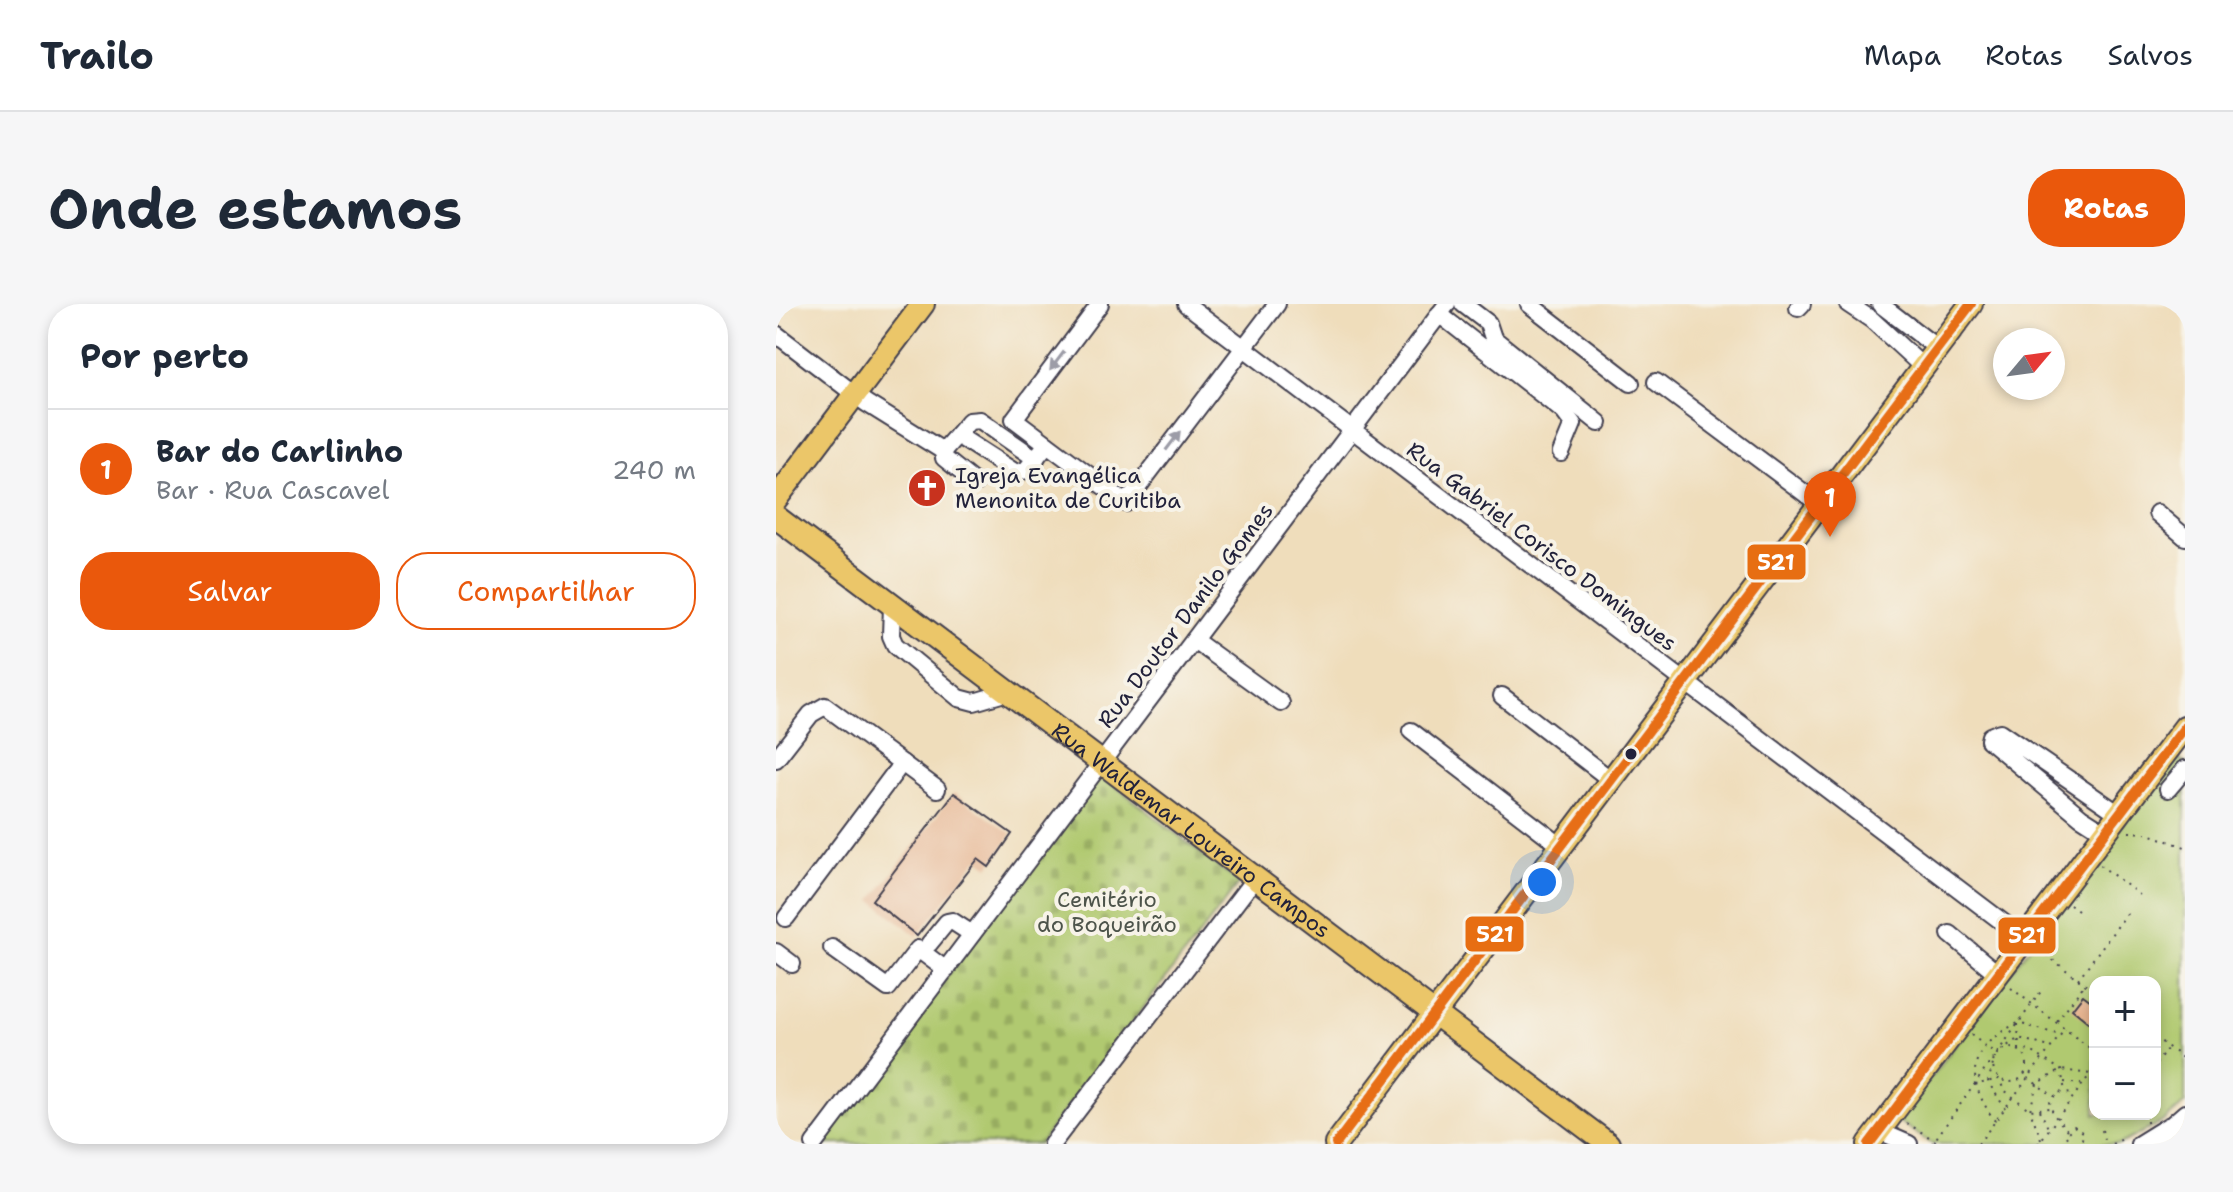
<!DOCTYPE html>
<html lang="pt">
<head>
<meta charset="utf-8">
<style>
	body { margin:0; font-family:"Shantell Sans",sans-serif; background:#f6f6f7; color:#1f2937 }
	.controls { position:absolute; right:24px; bottom:24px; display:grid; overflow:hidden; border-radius:16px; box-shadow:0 4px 12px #0003 }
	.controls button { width:72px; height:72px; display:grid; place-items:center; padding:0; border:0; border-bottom:2px solid #e0e1e3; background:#fff; color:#1f2937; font:40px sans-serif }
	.compass { position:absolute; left:1217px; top:24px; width:72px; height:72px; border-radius:50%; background:#fff; box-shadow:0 4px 12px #0003; rotate:61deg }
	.you { position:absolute; left:766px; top:578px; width:28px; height:28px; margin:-20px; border:6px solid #fff; border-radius:50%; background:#1a73e8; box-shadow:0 0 0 12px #1a73e833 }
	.badge { display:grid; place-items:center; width:52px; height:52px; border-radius:50%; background:#ea580c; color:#fff; font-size:26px; font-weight:700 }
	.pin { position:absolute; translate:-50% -66px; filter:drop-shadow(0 2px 4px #0008) }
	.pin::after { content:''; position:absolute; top:42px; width:28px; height:24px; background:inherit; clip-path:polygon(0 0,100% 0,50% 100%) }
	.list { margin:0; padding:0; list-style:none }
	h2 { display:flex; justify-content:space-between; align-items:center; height:104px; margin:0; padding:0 32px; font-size:34px }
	h2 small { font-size:26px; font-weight:400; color:#747a83 }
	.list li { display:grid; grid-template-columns:52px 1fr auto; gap:24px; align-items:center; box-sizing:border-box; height:120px; padding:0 32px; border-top:2px solid #e0e1e3 }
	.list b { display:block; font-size:30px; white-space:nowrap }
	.list p { margin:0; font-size:26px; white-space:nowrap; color:#747a83 }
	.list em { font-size:26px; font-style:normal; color:#747a83 }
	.actions { display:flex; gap:16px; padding:24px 32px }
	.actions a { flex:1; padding:18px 0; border:2px solid #ea580c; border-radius:32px; text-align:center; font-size:28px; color:#ea580c }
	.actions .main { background:#ea580c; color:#fff }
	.map { position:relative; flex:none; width:1409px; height:840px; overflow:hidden; border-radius:32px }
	header { display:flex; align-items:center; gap:48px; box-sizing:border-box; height:112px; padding:0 40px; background:#fff; border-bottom:2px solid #e0e1e3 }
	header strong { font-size:38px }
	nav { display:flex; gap:44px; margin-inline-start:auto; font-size:28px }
	.intro { display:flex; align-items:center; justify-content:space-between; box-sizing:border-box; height:192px; padding:0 48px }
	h1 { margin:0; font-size:56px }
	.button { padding:20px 36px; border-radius:32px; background:#ea580c; color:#fff; font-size:28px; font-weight:700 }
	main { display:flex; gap:48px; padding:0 48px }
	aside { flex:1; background:#fff; border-radius:32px; box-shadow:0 4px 12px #0003 }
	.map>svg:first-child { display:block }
	.green { fill:#b0c96f; stroke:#697655; stroke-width:2; fill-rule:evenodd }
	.cemetery { fill:url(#cemetery-stones); stroke:#697655; stroke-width:2 }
	.building { fill:#e6b490 }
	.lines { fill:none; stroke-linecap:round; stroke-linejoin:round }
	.minor-casing { stroke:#413e4e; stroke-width:20 }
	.major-casing { stroke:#413e4e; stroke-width:26 }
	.path { stroke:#413e4e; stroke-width:2; stroke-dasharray:2 6; stroke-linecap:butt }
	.minor { stroke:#fff; stroke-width:16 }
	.major { stroke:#ebc669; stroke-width:22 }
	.bus-1-casing { stroke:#f7f3e8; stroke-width:16 }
	.bus-1 { stroke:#e76e12; stroke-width:10 }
	.oneway { fill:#9c9ca7 }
	.bus-dot { fill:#22223b; stroke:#f7f3e8; stroke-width:3 }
	.labels { text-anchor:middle; stroke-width:8; stroke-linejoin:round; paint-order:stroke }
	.poi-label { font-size:22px; fill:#22223b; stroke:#f7f3e8; text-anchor:start }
	.street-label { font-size:22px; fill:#22223b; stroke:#f7f3e8 }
	.park-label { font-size:22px; fill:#4d544b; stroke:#f7f3e8 }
	.line-badge { stroke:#f7f3e8; stroke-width:3 }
	.badge-label { font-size:22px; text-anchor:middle; font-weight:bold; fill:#fff }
</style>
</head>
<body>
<header>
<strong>Trailo</strong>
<nav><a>Mapa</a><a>Rotas</a><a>Salvos</a></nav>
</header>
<div class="intro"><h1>Onde estamos</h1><a class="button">Rotas</a></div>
<main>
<aside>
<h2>Por perto<small></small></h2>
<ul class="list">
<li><span class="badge">1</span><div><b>Bar do Carlinho</b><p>Bar · Rua Cascavel</p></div><em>240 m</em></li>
</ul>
<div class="actions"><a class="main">Salvar</a><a>Compartilhar</a></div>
</aside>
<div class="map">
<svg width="1409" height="840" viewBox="0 0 1409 840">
	<defs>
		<pattern id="cemetery-stones" width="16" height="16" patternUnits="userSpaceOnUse" patternTransform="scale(2)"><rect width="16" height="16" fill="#b0c96f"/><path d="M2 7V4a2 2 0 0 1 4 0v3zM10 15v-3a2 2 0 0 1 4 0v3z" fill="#97ac61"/></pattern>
	</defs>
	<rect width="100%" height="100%" fill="#f7f3e8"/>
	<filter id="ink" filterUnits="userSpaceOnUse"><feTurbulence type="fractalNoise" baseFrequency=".0125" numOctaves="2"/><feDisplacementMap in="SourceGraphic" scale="16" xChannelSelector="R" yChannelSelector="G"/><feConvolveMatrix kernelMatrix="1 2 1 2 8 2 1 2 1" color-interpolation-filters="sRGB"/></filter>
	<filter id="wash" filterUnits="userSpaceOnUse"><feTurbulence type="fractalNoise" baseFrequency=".006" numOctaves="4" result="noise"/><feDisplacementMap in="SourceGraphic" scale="32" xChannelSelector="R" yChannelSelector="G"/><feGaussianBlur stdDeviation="1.8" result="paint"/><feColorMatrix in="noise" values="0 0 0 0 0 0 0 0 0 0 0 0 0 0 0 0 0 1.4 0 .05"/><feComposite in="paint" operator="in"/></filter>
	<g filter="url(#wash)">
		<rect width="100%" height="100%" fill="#efddbb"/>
		<path class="green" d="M1399,451L1409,459V799L1388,817L1344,840H1156L1122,817ZM1319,678H1379V810H1319Z"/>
		<polygon class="cemetery" points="324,470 463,579 263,840 44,840"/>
		<g id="blocks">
			<g class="building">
				<polygon points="178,489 236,530 213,563 202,555 141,632 96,596"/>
				<polygon points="1307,691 1319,700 1319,724 1296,705"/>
			</g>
		</g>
	</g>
	<g filter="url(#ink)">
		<use href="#blocks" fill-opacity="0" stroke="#413e4e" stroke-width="2"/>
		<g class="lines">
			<defs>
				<g id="minor">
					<polyline points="324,0 238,115 350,199 501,0"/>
					<polyline points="410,0 1249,635"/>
					<polyline points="687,0 712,19 717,34 823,119"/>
					<polyline points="753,0 855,79"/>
					<polyline points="1072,0 1096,16 1147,63"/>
					<polyline points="1104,0 1161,44"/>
					<polyline points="1022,4 1026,0"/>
					<polyline points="663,10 788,108 797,120 785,149"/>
					<polyline points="0,30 90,99 167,147"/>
					<polyline points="880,78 1043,200"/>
					<polyline points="181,131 193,117 204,116 260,155"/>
					<polyline points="199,179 168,154 167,147 181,131 240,169 250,166 271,140"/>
					<polyline points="1381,209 1409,233"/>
					<polyline points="116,301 115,332 119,341 183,394 198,398 232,388"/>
					<polyline points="418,336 505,399"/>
					<polyline points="726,392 835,476"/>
					<polyline points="635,427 785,542"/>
					<polyline points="0,455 35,410 49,402 161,485"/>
					<polyline points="1392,485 1409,465"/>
					<polyline points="1330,529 1305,513 1213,436 1214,432 1224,428 1343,510"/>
					<polyline points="10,614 126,459"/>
					<polyline points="1174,630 1222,670"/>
					<polyline points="153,640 171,618 176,617 196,630"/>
					<polyline points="56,644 112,684 142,645 170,666"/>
					<polyline points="0,648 16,660"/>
					<polyline points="1103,827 1133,840"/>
					<polyline points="38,840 671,0"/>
					<polyline points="276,840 479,574"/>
					<polyline points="1363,840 1392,822"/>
					<polyline points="1386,840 1394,822 1409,809"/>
				</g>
				<g id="major">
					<polyline points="0,195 147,0"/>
					<path id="s1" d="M0,213L832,840"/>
					<polyline points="560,840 1195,0"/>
					<polyline points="1093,840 1409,423"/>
				</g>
			</defs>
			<use href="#minor" class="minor-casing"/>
			<use href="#major" class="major-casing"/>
			<g class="path">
				<polyline points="1353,528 1370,529 1409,543"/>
				<polyline points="1324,561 1365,592"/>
				<polyline points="1294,601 1306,610"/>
				<polyline points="1264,646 1319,688"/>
				<polyline points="1302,675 1353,607"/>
				<polyline points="1235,684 1319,748"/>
				<polyline points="1281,717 1308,681"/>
				<polyline points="1242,720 1243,745 1255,747 1285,766 1289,787"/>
				<polyline points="1195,731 1219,749"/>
				<polyline points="1379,733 1409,756"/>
				<circle cx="1234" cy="761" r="17"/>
				<polyline points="1225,746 1243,734 1273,743"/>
				<polyline points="1219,753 1212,778 1229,804"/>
				<polyline points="1380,760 1391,745"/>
				<polyline points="1252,774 1276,791"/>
				<polyline points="1288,778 1305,780"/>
				<polyline points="1198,781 1223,775 1228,786 1254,806 1274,804"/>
				<polyline points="1264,806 1272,824"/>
				<polyline points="1367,810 1372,820"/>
				<path d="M1219,817C1188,774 1191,743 1242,719L1284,731"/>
				<polyline points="1131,819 1164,840"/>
				<polyline points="1291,826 1277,810 1274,798 1282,788 1298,790"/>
				<polyline points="1326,826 1329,840"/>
				<polyline points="1265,835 1254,806 1261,780 1285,766 1315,770"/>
				<polyline points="1156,840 1266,686"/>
				<polyline points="1202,840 1289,725"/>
				<polyline points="1262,840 1319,764"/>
				<polyline points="1296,840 1289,831 1298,822 1307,829 1306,835 1299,840"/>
				<polyline points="1336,840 1349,834"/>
			</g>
			<use href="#minor" class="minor"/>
			<use href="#major" class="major"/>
			<defs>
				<g id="bus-1">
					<polyline points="560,840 1195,0"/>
					<polyline points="1093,840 1409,423"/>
				</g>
			</defs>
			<use href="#bus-1" class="bus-1-casing"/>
			<use href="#bus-1" class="bus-1"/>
		</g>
		<defs><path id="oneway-solid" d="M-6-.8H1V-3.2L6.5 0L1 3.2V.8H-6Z" transform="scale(2)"/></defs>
		<g class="oneway">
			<use href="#oneway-solid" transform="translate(281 57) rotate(127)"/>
			<use href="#oneway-solid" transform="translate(397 137) rotate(-53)"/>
		</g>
	</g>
	<defs>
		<symbol id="church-disc" viewBox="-11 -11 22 22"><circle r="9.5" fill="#c8321e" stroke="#f7f3e8"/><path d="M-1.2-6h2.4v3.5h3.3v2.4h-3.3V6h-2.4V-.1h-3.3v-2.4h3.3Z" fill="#fff"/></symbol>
	</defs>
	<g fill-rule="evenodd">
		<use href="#church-disc" x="129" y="162" width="44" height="44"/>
	</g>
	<circle class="bus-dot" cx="855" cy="450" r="7"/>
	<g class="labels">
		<g class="poi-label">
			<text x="179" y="179">Igreja Evangélica<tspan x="179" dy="25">Menonita de Curitiba</tspan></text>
		</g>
		<g class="street-label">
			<text transform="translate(766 242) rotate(37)" y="8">Rua Gabriel Corisco Domingues</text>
			<text transform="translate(409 311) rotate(-53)" y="8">Rua Doutor Danilo Gomes</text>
			<text dy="8" stroke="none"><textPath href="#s1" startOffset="520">Rua Waldemar Loureiro Campos</textPath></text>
		</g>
		<g class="park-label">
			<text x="331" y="603">Cemitério<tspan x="331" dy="25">do Boqueirão</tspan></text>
		</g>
	</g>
	<g class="line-badge">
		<rect x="970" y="239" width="61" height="38" rx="8" fill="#e76e12"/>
		<rect x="688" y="611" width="61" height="38" rx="8" fill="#e76e12"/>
		<rect x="1221" y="612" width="60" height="39" rx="8" fill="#e76e12"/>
	</g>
	<g class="badge-label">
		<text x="1000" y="266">521</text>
		<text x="719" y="638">521</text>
		<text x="1251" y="639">521</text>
	</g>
</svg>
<div class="controls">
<button>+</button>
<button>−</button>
</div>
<svg class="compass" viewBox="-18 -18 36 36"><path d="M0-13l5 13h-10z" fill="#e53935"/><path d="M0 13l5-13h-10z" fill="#747a83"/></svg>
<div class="you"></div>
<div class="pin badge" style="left:1054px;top:233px">1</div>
</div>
</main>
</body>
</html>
